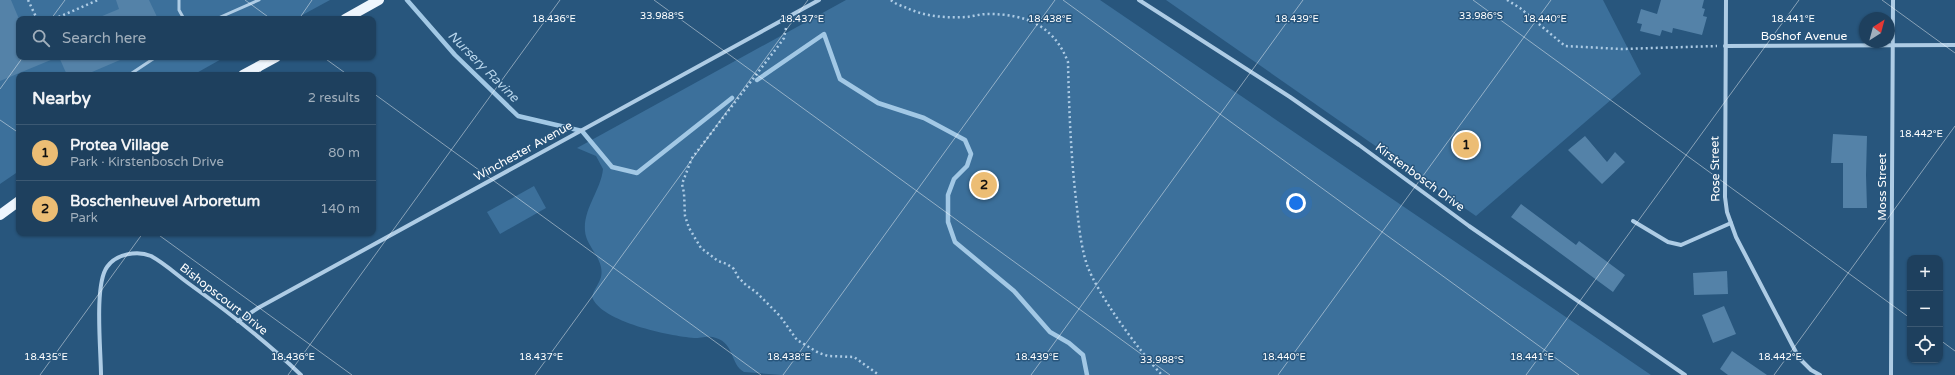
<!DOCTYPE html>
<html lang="en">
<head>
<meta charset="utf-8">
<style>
	body { margin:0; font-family:"Varela Round",sans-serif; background:#264764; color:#f1f3f6 }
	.controls { position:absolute; right:12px; bottom:12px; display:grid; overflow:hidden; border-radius:8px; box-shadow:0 1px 3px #0004 }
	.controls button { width:36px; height:36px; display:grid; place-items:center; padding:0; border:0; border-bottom:1px solid #3c5973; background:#1e405e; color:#f1f3f6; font:20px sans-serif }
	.compass { position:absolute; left:1859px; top:12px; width:36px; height:36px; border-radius:50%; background:#1e405e; box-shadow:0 1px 3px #0004; rotate:36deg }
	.you { position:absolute; left:1296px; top:203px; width:14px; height:14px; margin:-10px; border:3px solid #fff; border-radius:50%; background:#1a73e8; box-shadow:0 0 0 6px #1a73e833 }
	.badge { display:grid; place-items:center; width:26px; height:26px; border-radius:50%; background:#ecbd74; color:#111; font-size:13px; font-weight:700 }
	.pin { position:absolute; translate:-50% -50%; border:2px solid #fff; box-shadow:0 1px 4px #0006 }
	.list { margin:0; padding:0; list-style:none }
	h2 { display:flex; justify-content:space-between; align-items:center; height:52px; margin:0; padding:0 16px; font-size:17px }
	h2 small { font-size:13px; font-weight:400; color:#a1afbc }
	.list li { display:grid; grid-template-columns:26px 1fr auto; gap:12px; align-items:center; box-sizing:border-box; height:56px; padding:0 16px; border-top:1px solid #3c5973 }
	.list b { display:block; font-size:15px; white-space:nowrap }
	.list p { margin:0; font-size:13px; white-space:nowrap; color:#a1afbc }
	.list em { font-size:13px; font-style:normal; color:#a1afbc }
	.icon { flex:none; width:22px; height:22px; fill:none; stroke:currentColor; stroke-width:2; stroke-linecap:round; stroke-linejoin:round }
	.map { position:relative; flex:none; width:1955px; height:375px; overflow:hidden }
	.search { position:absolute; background:#1e405e; box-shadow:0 1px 3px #0004; left:16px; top:16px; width:360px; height:44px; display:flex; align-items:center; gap:10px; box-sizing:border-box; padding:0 14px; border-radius:8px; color:#a1afbc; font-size:15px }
	.panel { position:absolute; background:#1e405e; box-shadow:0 1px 3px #0004; left:16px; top:72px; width:360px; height:164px; border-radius:8px }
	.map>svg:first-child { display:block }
	.green { fill:#3c709b }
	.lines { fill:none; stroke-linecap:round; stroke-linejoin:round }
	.stream { stroke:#a2c8e5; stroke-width:4.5 }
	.building { fill:#5482a8 }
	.path { stroke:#aecce5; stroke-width:2.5; stroke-dasharray:2 3; stroke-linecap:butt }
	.lane { stroke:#aecce5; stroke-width:3 }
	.street { stroke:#aecce5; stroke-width:4 }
	.primary { stroke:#eef5fd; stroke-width:10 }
	.ticks { fill:none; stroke:#fff; stroke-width:1; stroke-opacity:0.45 }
	.labels { text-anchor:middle; stroke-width:3; stroke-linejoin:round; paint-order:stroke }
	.street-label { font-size:12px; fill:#fff; stroke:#28567d }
	.water-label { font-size:13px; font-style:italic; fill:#b9d6ec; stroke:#28567d }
	.ticks-label { font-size:10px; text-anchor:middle; fill:#fff; stroke:#28567d; stroke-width:3; stroke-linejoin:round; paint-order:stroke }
</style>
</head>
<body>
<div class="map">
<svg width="1955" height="375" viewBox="0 0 1955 375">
	<rect width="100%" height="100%" fill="#28567d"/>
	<g class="green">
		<polygon points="0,0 330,0 295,19 19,19 19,57 225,57 193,75 19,75 19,171 0,184"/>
		<path d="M846,0H1100L1651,375H782L744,372C730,364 735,344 716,338C709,335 701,338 694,338C670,336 601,322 592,297C594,289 599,284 601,277C605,259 586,247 585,231C583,209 601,190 603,169L596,156L577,148Z"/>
		<polygon points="1166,0 1603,0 1641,74 1476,216"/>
		<polygon points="534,186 546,208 500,234 487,212"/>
	</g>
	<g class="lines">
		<g class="stream">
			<polyline points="407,0 455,55 518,116 582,131 612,167 637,173 732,98"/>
			<polyline points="757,80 824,34 840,79 878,103 924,118 965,140 971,154 967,166 954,179 948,195 948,222 955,242 1014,291 1050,332 1069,343 1083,355 1087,375"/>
		</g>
	</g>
	<g class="building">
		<polygon points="0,0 11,0 19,19 19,57 58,57 0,81"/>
		<polygon points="116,0 149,0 158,19 95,19 119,9"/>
		<polygon points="1661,0 1704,0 1702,8 1705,9 1703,16 1707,17 1702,35 1673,28 1672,33 1662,30 1660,36 1640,31 1642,24 1637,23 1641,9 1657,14"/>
		<polygon points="59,57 127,57 85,75 67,75"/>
		<polygon points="1833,134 1867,136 1866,175 1867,208 1843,208 1843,163 1831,163"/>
		<polygon points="1585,136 1607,162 1615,152 1625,162 1602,184 1568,150"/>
		<polygon points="1521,204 1576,245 1579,241 1625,275 1613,292 1511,217"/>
		<polygon points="1727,271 1728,294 1694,295 1693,273"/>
		<polygon points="1724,306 1736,334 1713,343 1702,315"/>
		<polygon points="1732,351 1767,375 1728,375 1720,369"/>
	</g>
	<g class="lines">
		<g class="path">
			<polyline points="28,0 37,19"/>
			<path d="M891,0C895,4 902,6 907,8C926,17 947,18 967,17C974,16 981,14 988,14C1027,14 1054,26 1068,62C1069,111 1071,160 1077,208C1079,227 1081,247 1087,265C1098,295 1139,351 1162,375"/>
			<polyline points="1507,0 1520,8 1565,46 1622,49 1717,46"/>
			<polyline points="54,19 98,0"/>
			<polyline points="786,28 784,38 779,45 692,158 682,184 684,193 685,216 689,228 701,248 718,261 727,264 734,269 738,277 746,285 756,292 780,316 797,340 819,353 828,356 854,357 879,375"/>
		</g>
		<g class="lane">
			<polyline points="179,0 179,10 184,19"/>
			<polyline points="216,19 259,0"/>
			<polyline points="129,75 156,57"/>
		</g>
		<g class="street">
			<polyline points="1139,0 1290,97 1359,145 1469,226 1685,375"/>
			<polyline points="1726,0 1725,197 1727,212 1736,237 1799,358 1811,370 1820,375"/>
			<polyline points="1725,46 1955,45"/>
			<polyline points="1633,221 1668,242 1681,245 1731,223"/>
			<polyline points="238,321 258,308 819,0"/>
			<path d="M101,375C101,351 94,285 107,267C116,254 137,250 151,256C164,263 176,274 188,283C227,311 266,341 301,375"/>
			<polyline points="1891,375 1893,0"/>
		</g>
		<g class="primary">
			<polyline points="345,19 379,0"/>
			<polyline points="243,75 276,57"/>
			<polyline points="0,215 19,201"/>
		</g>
	</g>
	<path class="ticks" d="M245,0L271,19M654,0L1170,375M1063,0L1579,375M1473,0L1910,318M1882,0L1955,53M51,19L65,0M299,19L312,0M323,57L348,75M258,75L271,57M0,89L23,57M373,93L761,375M0,120L19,133M156,233L352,375M1940,340L1955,351M40,375L143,233M288,375L560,0M535,375L808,0M783,375L1055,0M1031,375L1303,0M1278,375L1551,0M1526,375L1799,0M1774,375L1955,126"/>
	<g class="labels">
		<g class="street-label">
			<text x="1804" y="40">Boshof Avenue</text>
			<text transform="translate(523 151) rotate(-29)" y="4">Winchester Avenue</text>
			<text transform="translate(1715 169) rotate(-91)" y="4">Rose Street</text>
			<text transform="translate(1420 177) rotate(36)" y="4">Kirstenbosch Drive</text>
			<text transform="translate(1882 187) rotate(-90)" y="4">Moss Street</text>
			<text transform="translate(224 299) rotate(38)" y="4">Bishopscourt Drive</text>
		</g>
		<g class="water-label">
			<text transform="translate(484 66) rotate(45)" y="5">Nursery Ravine</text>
		</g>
	</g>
	<g class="ticks-label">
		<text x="1481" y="19">33.986°S</text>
		<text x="662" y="19">33.988°S</text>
		<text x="554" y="22">18.436°E</text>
		<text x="802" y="22">18.437°E</text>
		<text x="1050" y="22">18.438°E</text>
		<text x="1545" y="22">18.440°E</text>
		<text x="1297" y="22">18.439°E</text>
		<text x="1793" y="22">18.441°E</text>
		<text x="1921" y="137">18.442°E</text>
		<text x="46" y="360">18.435°E</text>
		<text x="293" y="360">18.436°E</text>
		<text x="541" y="360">18.437°E</text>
		<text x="789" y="360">18.438°E</text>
		<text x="1037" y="360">18.439°E</text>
		<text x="1284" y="360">18.440°E</text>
		<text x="1532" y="360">18.441°E</text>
		<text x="1780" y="360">18.442°E</text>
		<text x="1162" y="363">33.988°S</text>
	</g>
</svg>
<div class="controls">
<button>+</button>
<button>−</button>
<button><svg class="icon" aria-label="locate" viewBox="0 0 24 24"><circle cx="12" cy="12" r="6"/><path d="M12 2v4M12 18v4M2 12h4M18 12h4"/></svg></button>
</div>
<svg class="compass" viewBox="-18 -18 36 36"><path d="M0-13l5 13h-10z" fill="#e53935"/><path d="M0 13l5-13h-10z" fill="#a1afbc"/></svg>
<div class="you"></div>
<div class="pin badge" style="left:1466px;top:145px">1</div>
<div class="pin badge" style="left:984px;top:185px">2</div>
<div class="search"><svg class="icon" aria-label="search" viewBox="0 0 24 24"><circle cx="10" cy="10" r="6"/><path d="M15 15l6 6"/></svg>Search here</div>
<section class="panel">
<h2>Nearby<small>2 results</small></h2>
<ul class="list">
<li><span class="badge">1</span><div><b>Protea Village</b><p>Park · Kirstenbosch Drive</p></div><em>80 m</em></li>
<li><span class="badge">2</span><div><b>Boschenheuvel Arboretum</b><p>Park</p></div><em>140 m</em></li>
</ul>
</section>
</div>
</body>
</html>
